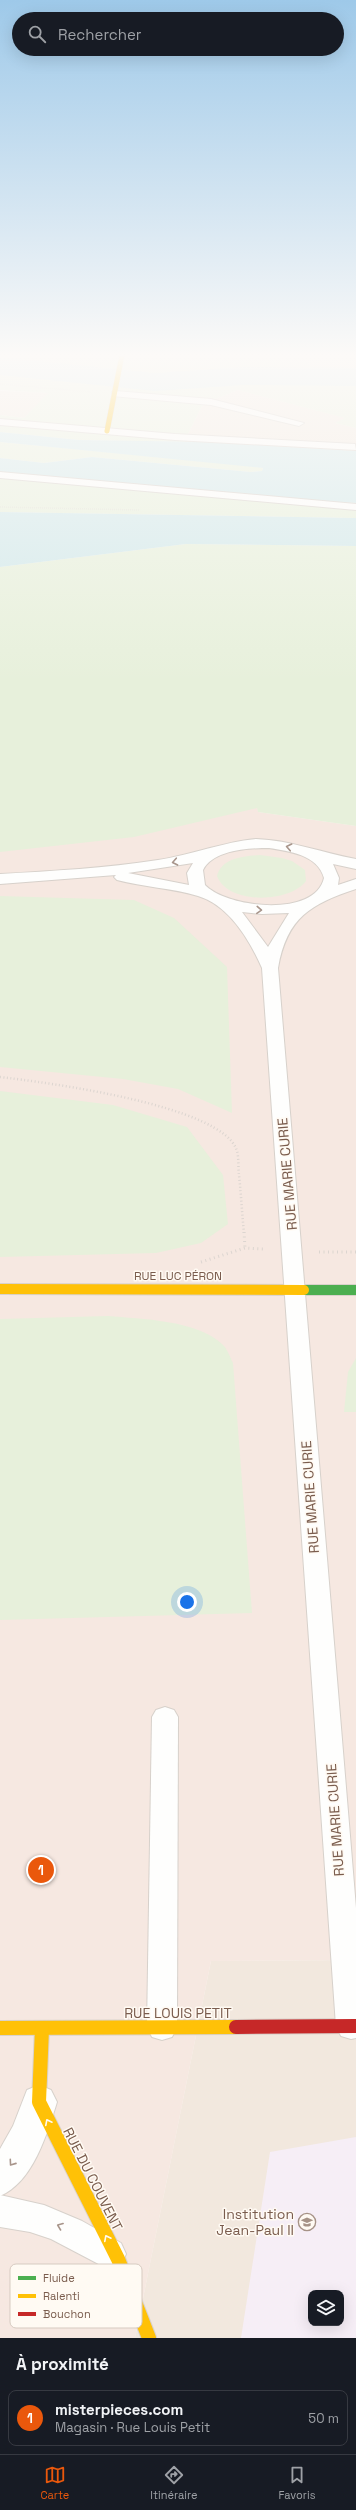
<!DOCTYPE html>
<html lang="fr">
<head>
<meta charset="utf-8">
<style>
	body { margin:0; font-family:"Space Grotesk",sans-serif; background:#242831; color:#f1f3f6 }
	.controls { position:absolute; right:12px; bottom:12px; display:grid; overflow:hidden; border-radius:8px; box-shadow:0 4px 16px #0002 }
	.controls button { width:36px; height:36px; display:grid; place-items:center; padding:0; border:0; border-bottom:1px solid #363941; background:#171b24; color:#f1f3f6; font:20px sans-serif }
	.you { position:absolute; left:187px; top:1602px; width:14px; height:14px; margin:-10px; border:3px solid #fff; border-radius:50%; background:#1a73e8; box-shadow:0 0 0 6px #1a73e833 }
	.badge { display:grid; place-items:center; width:26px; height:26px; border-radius:50%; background:#ea580c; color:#fff; font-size:13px; font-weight:700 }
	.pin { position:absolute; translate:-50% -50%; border:2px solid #fff; box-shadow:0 1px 4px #0006 }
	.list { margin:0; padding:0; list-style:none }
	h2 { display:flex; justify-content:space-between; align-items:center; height:52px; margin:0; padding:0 16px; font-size:17px }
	h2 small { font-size:13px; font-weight:400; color:#9ea1a6 }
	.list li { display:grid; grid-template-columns:26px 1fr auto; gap:12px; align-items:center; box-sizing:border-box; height:56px; margin:0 8px 8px; padding:0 8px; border:1px solid #363941; border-radius:8px }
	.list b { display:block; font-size:15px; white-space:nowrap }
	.list p { margin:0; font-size:13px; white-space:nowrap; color:#9ea1a6 }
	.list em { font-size:13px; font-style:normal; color:#9ea1a6 }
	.icon { flex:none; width:22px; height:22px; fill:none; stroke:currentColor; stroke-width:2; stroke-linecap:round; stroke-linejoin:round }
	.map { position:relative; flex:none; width:356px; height:2338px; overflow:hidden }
	.search { position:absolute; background:#171b24; box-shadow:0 4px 16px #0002; left:12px; right:12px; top:12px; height:44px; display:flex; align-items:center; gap:10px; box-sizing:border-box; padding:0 14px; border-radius:22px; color:#9ea1a6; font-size:15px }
	.sheet { height:116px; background:#171b24 }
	nav { display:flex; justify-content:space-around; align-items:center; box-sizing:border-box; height:56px; border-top:1px solid #363941; background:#171b24; font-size:11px; color:#9ea1a6 }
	nav a { display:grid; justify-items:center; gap:2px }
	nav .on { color:#ea580c }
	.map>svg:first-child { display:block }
	.residential { fill:#f2e8de; fill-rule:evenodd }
	.commercial { fill:#f6e8e1 }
	.education { fill:#f6eef6; fill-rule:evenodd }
	.green { fill:#e7f0db }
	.water { fill:#d0e8ea }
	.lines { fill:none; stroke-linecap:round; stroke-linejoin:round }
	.river { fill:#d0e8ea; fill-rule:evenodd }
	.lane-casing { stroke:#d7d1cb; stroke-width:2 }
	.street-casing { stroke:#d7d1cb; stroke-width:2 }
	.fast-casing { stroke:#d9d2cb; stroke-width:12 }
	.slow-far2-casing { stroke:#d9d2cb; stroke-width:6 }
	.slow-far1-casing { stroke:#d9d2cb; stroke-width:12 }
	.slow-casing { stroke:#d9d2cb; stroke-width:16 }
	.jam-casing { stroke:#d9d2cb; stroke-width:16 }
	.path-far2 { stroke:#dcd5d0; stroke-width:1.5; stroke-dasharray:0.5 1.5; stroke-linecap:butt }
	.path-far1 { stroke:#dcd5d0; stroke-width:2.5; stroke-dasharray:1 2.5; stroke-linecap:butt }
	.path { stroke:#dcd5d0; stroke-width:3; stroke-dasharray:1 3.5; stroke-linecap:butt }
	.lane { fill:#fefefd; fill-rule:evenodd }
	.street { fill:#fefefd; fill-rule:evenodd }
	.fast { stroke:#4caf50; stroke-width:10 }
	.slow-far2 { stroke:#ffc107; stroke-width:5 }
	.slow-far1 { stroke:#ffc107; stroke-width:10 }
	.slow { stroke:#ffc107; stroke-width:14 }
	.jam { stroke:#c62828; stroke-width:14 }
	.oneway { stroke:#a8958b }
	.oneway2 { stroke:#fffaf3 }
	.labels { text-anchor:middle; stroke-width:3; stroke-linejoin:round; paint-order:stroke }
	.street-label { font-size:12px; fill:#7a5c4d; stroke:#fffaf3 }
	.near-street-label { font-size:14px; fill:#7a5c4d; stroke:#fffaf3 }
	.near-poi-label { font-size:14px; fill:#7a5c4d; stroke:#fffaf3; text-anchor:end }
	.key { fill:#fffaf3; stroke:#d7cbc1; stroke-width:1 }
	.key-label { font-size:11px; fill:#7a5c4d }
</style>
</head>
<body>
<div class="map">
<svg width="356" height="2338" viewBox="0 0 356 2338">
	<rect width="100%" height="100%" fill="#f9f5f0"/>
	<g class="residential">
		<polygon points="300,355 356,355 356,374 318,374"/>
		<polygon points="238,390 346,418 335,423 356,428 356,451 184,442 203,404"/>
		<polygon points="0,391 49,393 24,418 0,415"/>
		<path d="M356,1960V2338H135L211,1961ZM311,2293H341V2323H311Z"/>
	</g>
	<polygon class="commercial" points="0,690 243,713 258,812 356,826 356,1960 211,1961 135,2338 0,2338"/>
	<path class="education" d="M356,2137V2338H241L270,2152ZM311,2293H341V2323H311Z"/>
	<g class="green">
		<polygon points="0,355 300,355 318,374 356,374 356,428 335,423 345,418 238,390 203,404 184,442 79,440 0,432 0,415 24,418 48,393 0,390"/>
		<polygon points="0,442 253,466 263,468 262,471 251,472 92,457 44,463 0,458"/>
		<polygon points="0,472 258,497 356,503 356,518 0,512"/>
		<polygon points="186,544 356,546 356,826 258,812 257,808 134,837 0,852 0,567"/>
		<path d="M260,855L282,858L292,861L305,870L306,881C290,903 228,905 217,876C221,858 244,856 260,855Z"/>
		<polygon points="0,896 134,900 174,918 227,967 232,1113 178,1089 123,1079 0,1067"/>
		<polygon points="0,1091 113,1105 187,1127 223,1175 228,1224 201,1243 156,1253 0,1257"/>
		<path d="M108,1316C141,1319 197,1320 222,1344C227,1348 230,1357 233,1363L252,1613L0,1620V1319Z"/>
		<polygon points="356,1358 356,1412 344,1412 348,1372"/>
	</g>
	<g class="water">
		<polygon points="0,432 79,440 212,442 356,451 356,503 258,497 0,472 0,458 44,463 92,457 251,472 262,471 263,468 0,442"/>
		<polygon points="0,512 356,518 356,546 186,544 0,567"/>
	</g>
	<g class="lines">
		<polygon class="river" points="0,357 155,373 243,367 356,368 356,386 243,385 155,391 0,375"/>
		<defs>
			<g id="lane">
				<polygon points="115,391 211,399 304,423 299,426 211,405 112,396 112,392"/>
				<polygon points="0,419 175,434 355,444 356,450 175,440 0,425"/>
				<polygon points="0,472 356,504 356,510 0,478"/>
				<path d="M256,839C291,840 322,853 356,859V869L333,864L339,878L338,885L356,879V889C311,904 287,917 278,968L356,1908V2038L351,2039L341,2036L336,2026L262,968C250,941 229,905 198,896C172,888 143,887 117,880L114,877L116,875L0,884V874C53,871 106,868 158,860C191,855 223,842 256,839ZM269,848C289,851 318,855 324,878C315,918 227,908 205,885L203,870C213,850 250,848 269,848ZM193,863L187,873L189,885L128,873ZM242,912L262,914L289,913L268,947Z"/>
				<polygon points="165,1707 174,1710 178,1717 177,2027 172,2037 162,2040 152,2037 147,2027 152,1717 156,1710"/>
				<polygon points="0,2195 44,2205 82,2221 121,2243 126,2254 121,2265 110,2270 51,2239 30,2232 0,2227"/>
			</g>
			<path id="street" d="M39,2085L51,2090L57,2102C47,2134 33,2182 0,2196V2149L13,2126L27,2090Z"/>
			<polyline id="fast" points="304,1290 356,1290"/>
			<polyline id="slow-far2" points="107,431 122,355"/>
			<polyline id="slow-far1" points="0,1289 304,1290"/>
			<g id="slow">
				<polyline points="0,2028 236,2027"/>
				<polyline points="42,2028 39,2102 118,2259 149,2338"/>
			</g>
			<polyline id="jam" points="236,2027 356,2026"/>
		</defs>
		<use href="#lane" class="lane-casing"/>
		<use href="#street" class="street-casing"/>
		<use href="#fast" class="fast-casing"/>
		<use href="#slow-far2" class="slow-far2-casing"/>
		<use href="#slow-far1" class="slow-far1-casing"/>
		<use href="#slow" class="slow-casing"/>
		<use href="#jam" class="jam-casing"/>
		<g class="path-far2">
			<polyline points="0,384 90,392"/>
			<polyline points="0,507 139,510"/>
		</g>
		<path class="path-far1" d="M0,1077C43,1082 224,1105 237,1151C239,1158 238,1168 239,1175C241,1194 242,1213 244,1233"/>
		<g class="path">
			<polyline points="244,1232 245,1248"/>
			<polyline points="319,1252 356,1252"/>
			<polyline points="201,1262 245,1248 264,1249"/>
		</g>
		<use href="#lane" class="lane"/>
		<use href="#street" class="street"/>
		<use href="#fast" class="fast"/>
		<use href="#slow-far2" class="slow-far2"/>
		<use href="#slow-far1" class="slow-far1"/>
		<use href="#slow" class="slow"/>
		<use href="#jam" class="jam"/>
	</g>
	<defs><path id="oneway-chevron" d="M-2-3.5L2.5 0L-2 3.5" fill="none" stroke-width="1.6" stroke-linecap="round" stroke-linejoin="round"/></defs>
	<g class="oneway">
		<use href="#oneway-chevron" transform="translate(289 847) rotate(-168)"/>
		<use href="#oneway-chevron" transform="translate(175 862) rotate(169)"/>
		<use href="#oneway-chevron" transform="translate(259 910) rotate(3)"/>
		<use href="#oneway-chevron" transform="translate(12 2163) rotate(125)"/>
		<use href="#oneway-chevron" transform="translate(60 2226) rotate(-159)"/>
	</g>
	<g class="oneway2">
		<use href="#oneway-chevron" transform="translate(48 2122) rotate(-117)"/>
		<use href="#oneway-chevron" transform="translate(107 2238) rotate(-117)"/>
	</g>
	<linearGradient id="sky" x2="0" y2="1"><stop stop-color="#9ec9e9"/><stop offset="0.52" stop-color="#fcfaf8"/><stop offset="1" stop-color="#fcfaf8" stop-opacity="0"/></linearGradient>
	<rect width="356" height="683" fill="url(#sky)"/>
	<defs>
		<symbol id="school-ring" viewBox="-11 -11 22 22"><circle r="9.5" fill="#fffaf3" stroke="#a69286" stroke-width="1.5"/><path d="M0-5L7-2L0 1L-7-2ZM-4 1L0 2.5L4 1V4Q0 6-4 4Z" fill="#a69286"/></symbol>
	</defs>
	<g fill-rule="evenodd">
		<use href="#school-ring" x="297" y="2212" width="20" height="20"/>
	</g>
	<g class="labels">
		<g class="street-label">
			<text x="178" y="1280">RUE LUC PÉRON</text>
		</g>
		<g class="near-street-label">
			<text transform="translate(287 1174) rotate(-95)" y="5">RUE MARIE CURIE</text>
			<text transform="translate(310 1497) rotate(-94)" y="5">RUE MARIE CURIE</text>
			<text transform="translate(335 1820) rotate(-94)" y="5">RUE MARIE CURIE</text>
			<text x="178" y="2018">RUE LOUIS PETIT</text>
			<text transform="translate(93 2179) rotate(63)" y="5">RUE DU COUVENT</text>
		</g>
		<g class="near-poi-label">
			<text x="294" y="2219">Institution<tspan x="294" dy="16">Jean-Paul II</tspan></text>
		</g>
	</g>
	<rect x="10" y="2264" width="132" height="64" rx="6" class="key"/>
	<rect x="18" y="2276" width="18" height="4" fill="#4caf50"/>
	<rect x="18" y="2294" width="18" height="4" fill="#ffc107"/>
	<rect x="18" y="2312" width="18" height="4" fill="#c62828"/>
	<g class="key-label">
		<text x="43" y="2282">Fluide</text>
		<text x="43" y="2300">Ralenti</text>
		<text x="43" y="2318">Bouchon</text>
	</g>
</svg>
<div class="controls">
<button><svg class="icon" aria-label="layers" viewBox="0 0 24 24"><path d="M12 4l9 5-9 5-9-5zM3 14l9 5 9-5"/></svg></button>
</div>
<div class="you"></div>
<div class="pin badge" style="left:41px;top:1870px">1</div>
<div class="search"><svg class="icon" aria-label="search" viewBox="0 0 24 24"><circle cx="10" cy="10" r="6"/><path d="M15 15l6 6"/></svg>Rechercher</div>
</div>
<section class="sheet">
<h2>À proximité<small></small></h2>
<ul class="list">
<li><span class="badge">1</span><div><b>misterpieces.com</b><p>Magasin · Rue Louis Petit</p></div><em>50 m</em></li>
</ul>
</section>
<nav>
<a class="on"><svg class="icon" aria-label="map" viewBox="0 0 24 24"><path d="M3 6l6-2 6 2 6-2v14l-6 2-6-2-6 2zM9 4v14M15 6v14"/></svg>Carte</a>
<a><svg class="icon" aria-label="directions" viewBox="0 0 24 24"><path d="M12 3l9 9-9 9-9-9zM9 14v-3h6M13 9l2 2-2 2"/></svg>Itinéraire</a>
<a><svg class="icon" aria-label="saved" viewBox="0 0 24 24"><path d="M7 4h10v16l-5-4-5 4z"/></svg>Favoris</a>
</nav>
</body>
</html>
